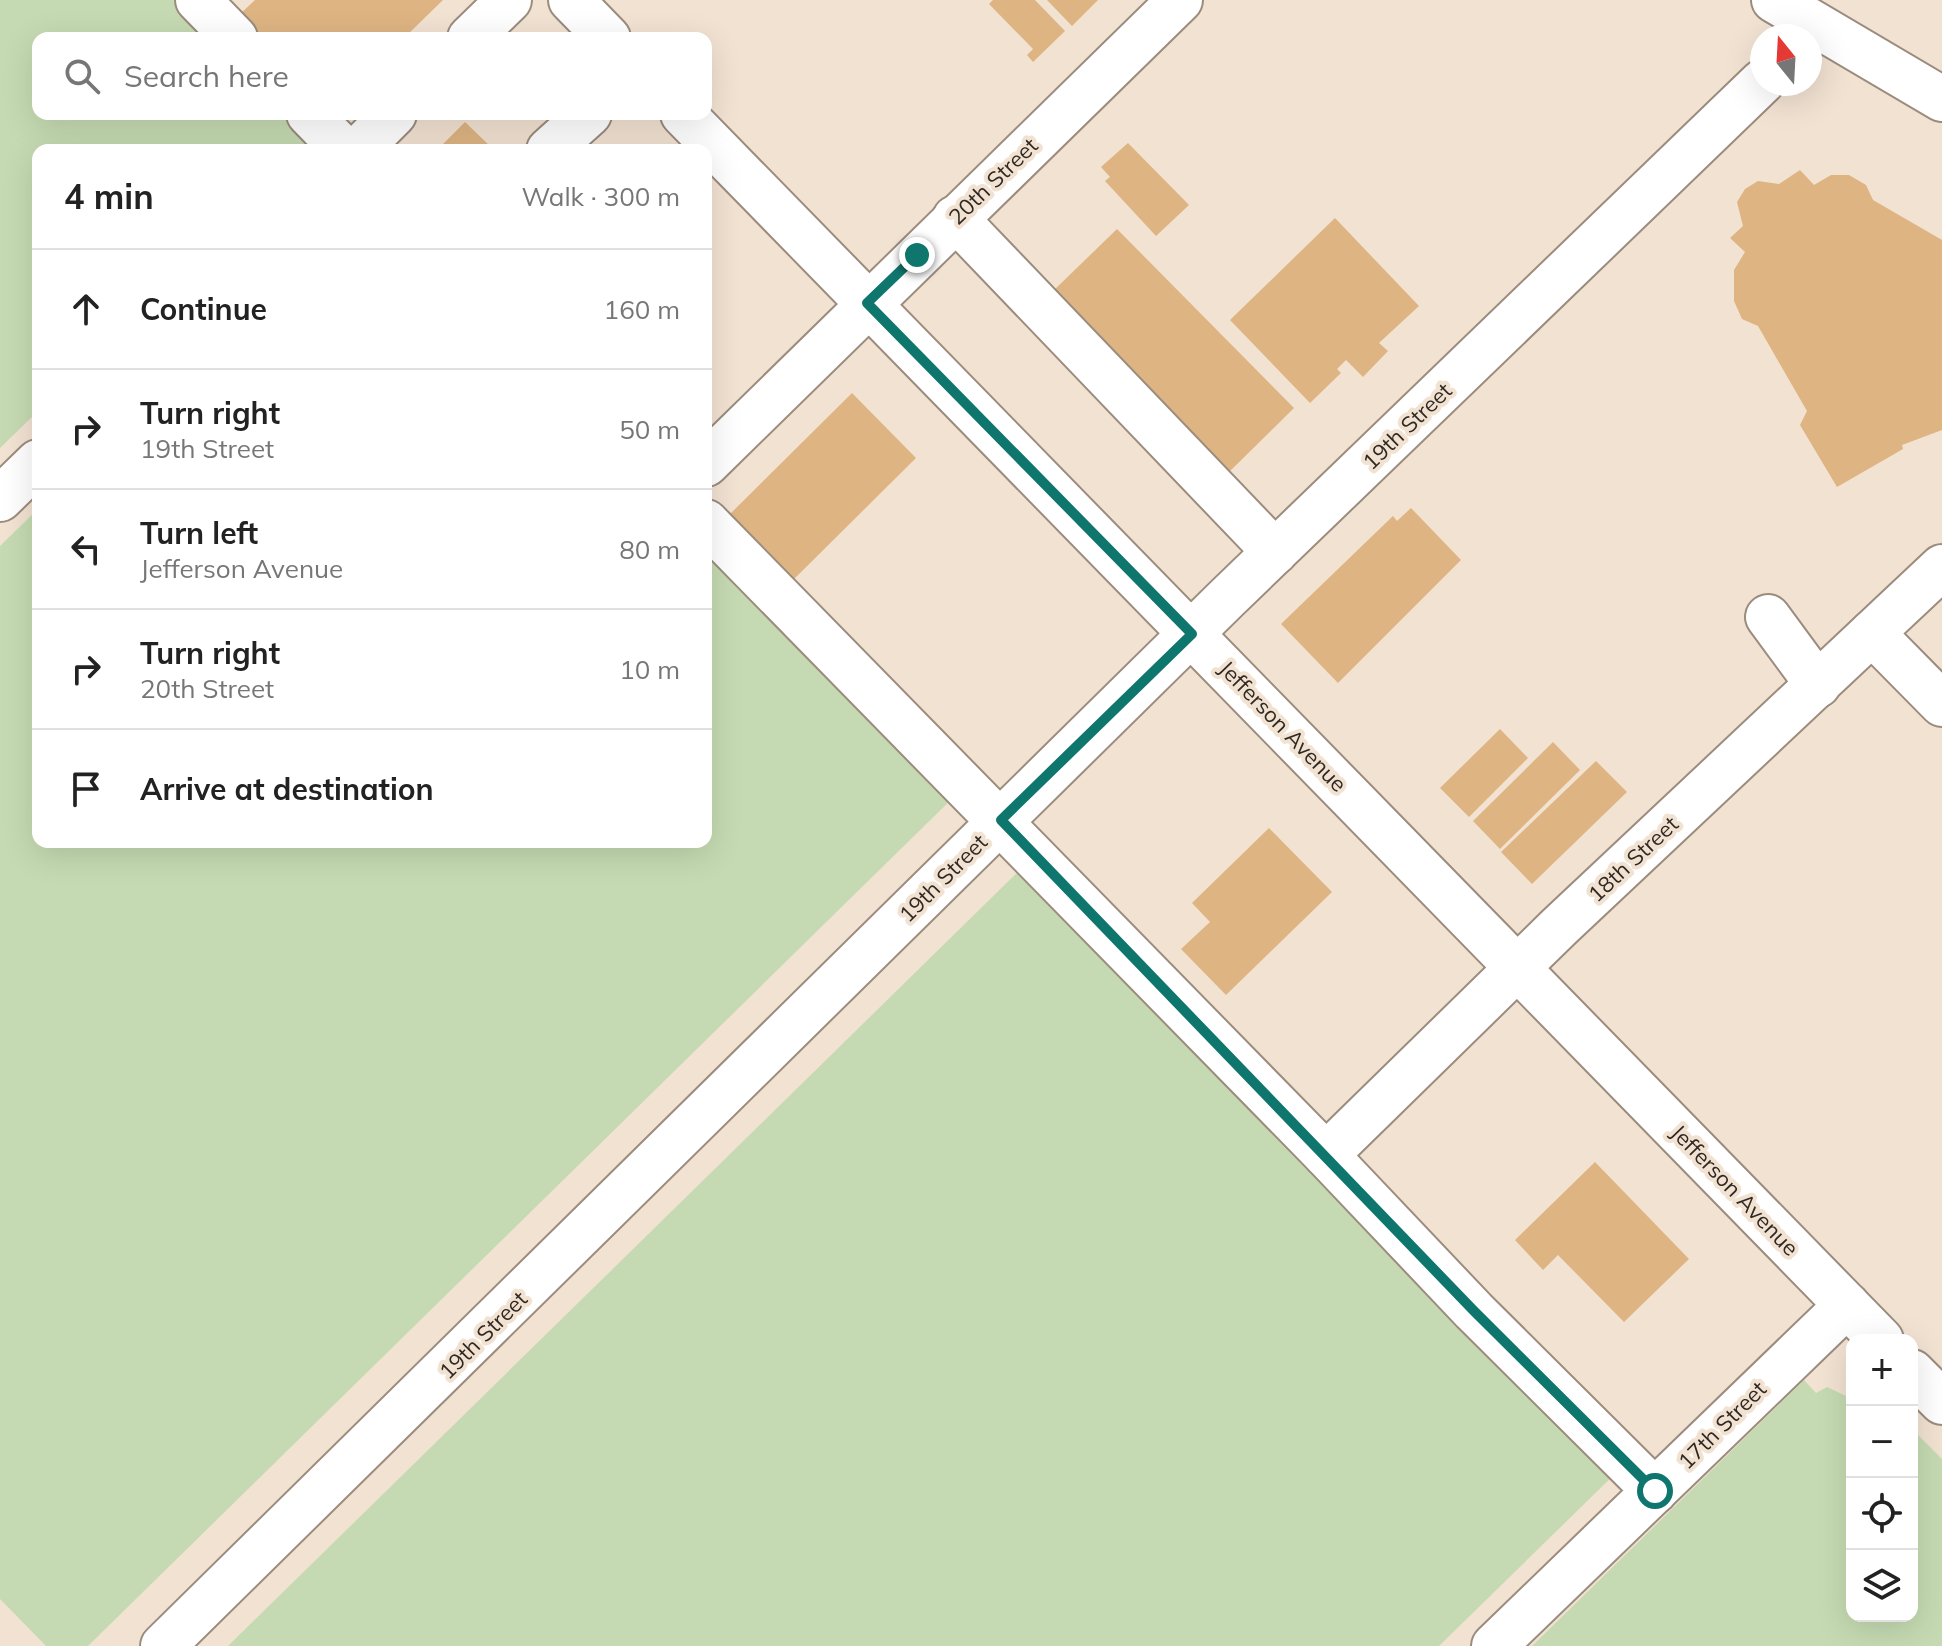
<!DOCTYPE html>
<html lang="en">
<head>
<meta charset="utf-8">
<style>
	body { margin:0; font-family:Mulish,sans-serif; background:#f2f2f2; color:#222 }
	.controls { position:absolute; right:24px; bottom:24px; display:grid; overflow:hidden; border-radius:16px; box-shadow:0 8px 32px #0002 }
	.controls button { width:72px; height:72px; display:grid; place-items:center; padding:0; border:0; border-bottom:2px solid #e0e0e0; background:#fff; color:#222; font:40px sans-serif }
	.compass { position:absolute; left:1750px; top:24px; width:72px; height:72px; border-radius:50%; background:#fff; box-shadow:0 8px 32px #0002; rotate:342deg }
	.stop { position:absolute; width:24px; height:24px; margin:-18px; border:6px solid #0f766e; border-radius:50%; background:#fff }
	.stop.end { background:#0f766e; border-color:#fff; box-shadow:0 2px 8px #0008 }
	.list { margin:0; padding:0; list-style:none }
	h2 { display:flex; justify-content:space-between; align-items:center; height:104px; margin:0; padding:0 32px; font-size:34px }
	h2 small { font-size:26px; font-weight:400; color:#767676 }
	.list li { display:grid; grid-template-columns:52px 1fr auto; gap:24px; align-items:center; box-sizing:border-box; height:120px; padding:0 32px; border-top:2px solid #e0e0e0 }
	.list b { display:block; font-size:30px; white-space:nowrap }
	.list p { margin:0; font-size:26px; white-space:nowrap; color:#767676 }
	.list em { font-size:26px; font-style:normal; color:#767676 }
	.icon { flex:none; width:44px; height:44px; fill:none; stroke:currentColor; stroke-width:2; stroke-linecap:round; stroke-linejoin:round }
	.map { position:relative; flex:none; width:1942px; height:1646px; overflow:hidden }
	.search { position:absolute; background:#fff; box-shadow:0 8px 32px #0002; left:32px; top:32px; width:680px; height:88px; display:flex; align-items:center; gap:20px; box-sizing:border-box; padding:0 28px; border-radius:16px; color:#767676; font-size:30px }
	.panel { position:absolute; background:#fff; box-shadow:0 8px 32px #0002; left:32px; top:144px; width:680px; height:704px; border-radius:16px }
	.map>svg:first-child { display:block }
	.green { fill:#c5dab2 }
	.building { fill:#deb482 }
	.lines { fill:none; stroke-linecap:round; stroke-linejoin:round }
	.minor-casing { stroke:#9b8c7e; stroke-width:48 }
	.major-casing { stroke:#9b8c7e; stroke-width:48 }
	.minor { stroke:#fff; stroke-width:44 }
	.major { stroke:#fff; stroke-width:44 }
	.route { stroke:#0f766e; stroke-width:10 }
	.labels { text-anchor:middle; stroke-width:8; stroke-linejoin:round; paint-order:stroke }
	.street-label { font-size:22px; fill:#2f2823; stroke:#f2e2d2 }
</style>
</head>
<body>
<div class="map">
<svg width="1942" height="1646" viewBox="0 0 1942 1646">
	<rect width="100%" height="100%" fill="#f2e2d2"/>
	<g class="green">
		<polygon points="0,0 181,0 218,38 38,38 38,114 292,114 316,138 304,150 38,150 38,411 0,448"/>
		<polygon points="38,509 38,842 706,842 706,532 961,790 88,1646 46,1646 0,1599 0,546"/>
		<polygon points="1026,864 1622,1467 1439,1646 228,1646"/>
		<polygon points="1804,1380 1816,1393 1827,1387 1846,1396 1852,1390 1852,1616 1912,1616 1912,1429 1942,1459 1942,1646 1532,1646"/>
	</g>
	<g class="building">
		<polygon points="255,0 443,0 404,38 259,38 238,16"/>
		<polygon points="993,0 1035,0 1065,31 1033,62 1027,55 1033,49 989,4"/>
		<polygon points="1047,0 1098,0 1072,26"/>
		<polygon points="465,122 494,150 437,150"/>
		<polygon points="1128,143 1189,205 1156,236 1105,181 1110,177 1101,167"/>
		<polygon points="1800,170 1814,185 1831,175 1849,175 1866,185 1873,200 1942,240 1942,430 1902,445 1903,449 1837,487 1800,425 1807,411 1758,326 1742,319 1734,301 1734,270 1745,252 1730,238 1743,226 1737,202 1745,189 1758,181 1779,184"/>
		<polygon points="1335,218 1419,306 1379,343 1388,351 1363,377 1346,360 1337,369 1341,373 1310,403 1230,320"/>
		<polygon points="1117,229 1294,408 1227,474 1050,294"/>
		<polygon points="852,393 916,458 789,584 725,519"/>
		<polygon points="1411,508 1461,560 1338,683 1281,624 1393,516 1397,521"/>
		<polygon points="1500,729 1528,758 1469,817 1440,788"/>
		<polygon points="1553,742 1580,770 1500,849 1473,821"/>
		<polygon points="1596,761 1627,792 1532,884 1501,852"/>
		<polygon points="1269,828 1332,892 1226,995 1181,949 1210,922 1192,903"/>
		<polygon points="1595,1162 1689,1259 1624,1322 1558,1255 1543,1270 1515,1240"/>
	</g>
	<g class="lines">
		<defs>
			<g id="minor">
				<polyline points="198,0 235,38"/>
				<polyline points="1774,0 1942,99"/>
				<polyline points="470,38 509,0"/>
				<polyline points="309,114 344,150"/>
				<polyline points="358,150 394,114"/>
				<polyline points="549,150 589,114"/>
				<polyline points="955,218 1275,552"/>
				<polyline points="706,464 1180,0"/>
				<polyline points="0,499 38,462"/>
				<polyline points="706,522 1326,1155 1474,1311 1655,1491"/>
				<polyline points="1768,617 1818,685"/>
				<polyline points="1872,633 1942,704"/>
				<polyline points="1326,1155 1559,927 1942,567"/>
				<polyline points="163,1646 1227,598 1762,82"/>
				<polyline points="1494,1646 1847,1305"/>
			</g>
			<g id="major">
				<polyline points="571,0 608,38"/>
				<polyline points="683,114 1881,1340"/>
				<polyline points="1912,1372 1942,1402"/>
			</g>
		</defs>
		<use href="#minor" class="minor-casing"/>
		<use href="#major" class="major-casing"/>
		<use href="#minor" class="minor"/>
		<use href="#major" class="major"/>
	</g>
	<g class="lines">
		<polyline class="route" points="917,255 867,303 1192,634 1001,820 1474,1311 1655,1491"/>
	</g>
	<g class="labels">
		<g class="street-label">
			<text transform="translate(993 181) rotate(-44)" y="8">20th Street</text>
			<text transform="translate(1407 426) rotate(-44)" y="8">19th Street</text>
			<text transform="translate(1283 726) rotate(46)" y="8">Jefferson Avenue</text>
			<text transform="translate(1633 859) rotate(-43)" y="8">18th Street</text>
			<text transform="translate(943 878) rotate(-45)" y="8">19th Street</text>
			<text transform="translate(1735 1190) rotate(46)" y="8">Jefferson Avenue</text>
			<text transform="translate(483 1335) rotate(-45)" y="8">19th Street</text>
			<text transform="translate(1722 1425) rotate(-45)" y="8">17th Street</text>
		</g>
	</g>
</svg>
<div class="controls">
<button>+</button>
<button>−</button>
<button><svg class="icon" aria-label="locate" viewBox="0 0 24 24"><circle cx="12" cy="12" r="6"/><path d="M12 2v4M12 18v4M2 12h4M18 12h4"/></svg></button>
<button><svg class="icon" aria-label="layers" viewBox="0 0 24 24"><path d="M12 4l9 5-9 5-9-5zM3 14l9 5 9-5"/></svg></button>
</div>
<svg class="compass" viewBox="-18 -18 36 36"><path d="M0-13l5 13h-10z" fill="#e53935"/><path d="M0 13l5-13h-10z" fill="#767676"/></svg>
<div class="stop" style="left:1655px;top:1491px"></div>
<div class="stop end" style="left:917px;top:255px"></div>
<div class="search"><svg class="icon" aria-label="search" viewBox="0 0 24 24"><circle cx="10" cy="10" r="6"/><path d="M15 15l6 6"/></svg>Search here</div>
<section class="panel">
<h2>4 min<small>Walk · 300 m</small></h2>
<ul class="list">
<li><svg class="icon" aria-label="ahead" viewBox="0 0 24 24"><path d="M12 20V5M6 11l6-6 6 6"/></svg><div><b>Continue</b></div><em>160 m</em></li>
<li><svg class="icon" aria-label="right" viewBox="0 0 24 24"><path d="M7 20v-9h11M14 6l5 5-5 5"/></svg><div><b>Turn right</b><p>19th Street</p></div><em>50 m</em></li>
<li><svg class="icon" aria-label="left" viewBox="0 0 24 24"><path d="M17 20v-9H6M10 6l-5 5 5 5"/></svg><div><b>Turn left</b><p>Jefferson Avenue</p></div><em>80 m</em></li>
<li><svg class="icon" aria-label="right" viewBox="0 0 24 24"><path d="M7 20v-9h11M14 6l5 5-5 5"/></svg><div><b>Turn right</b><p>20th Street</p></div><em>10 m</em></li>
<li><svg class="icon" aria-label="arrive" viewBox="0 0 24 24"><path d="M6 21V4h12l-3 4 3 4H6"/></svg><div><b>Arrive at destination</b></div></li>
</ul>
</section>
</div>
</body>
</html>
